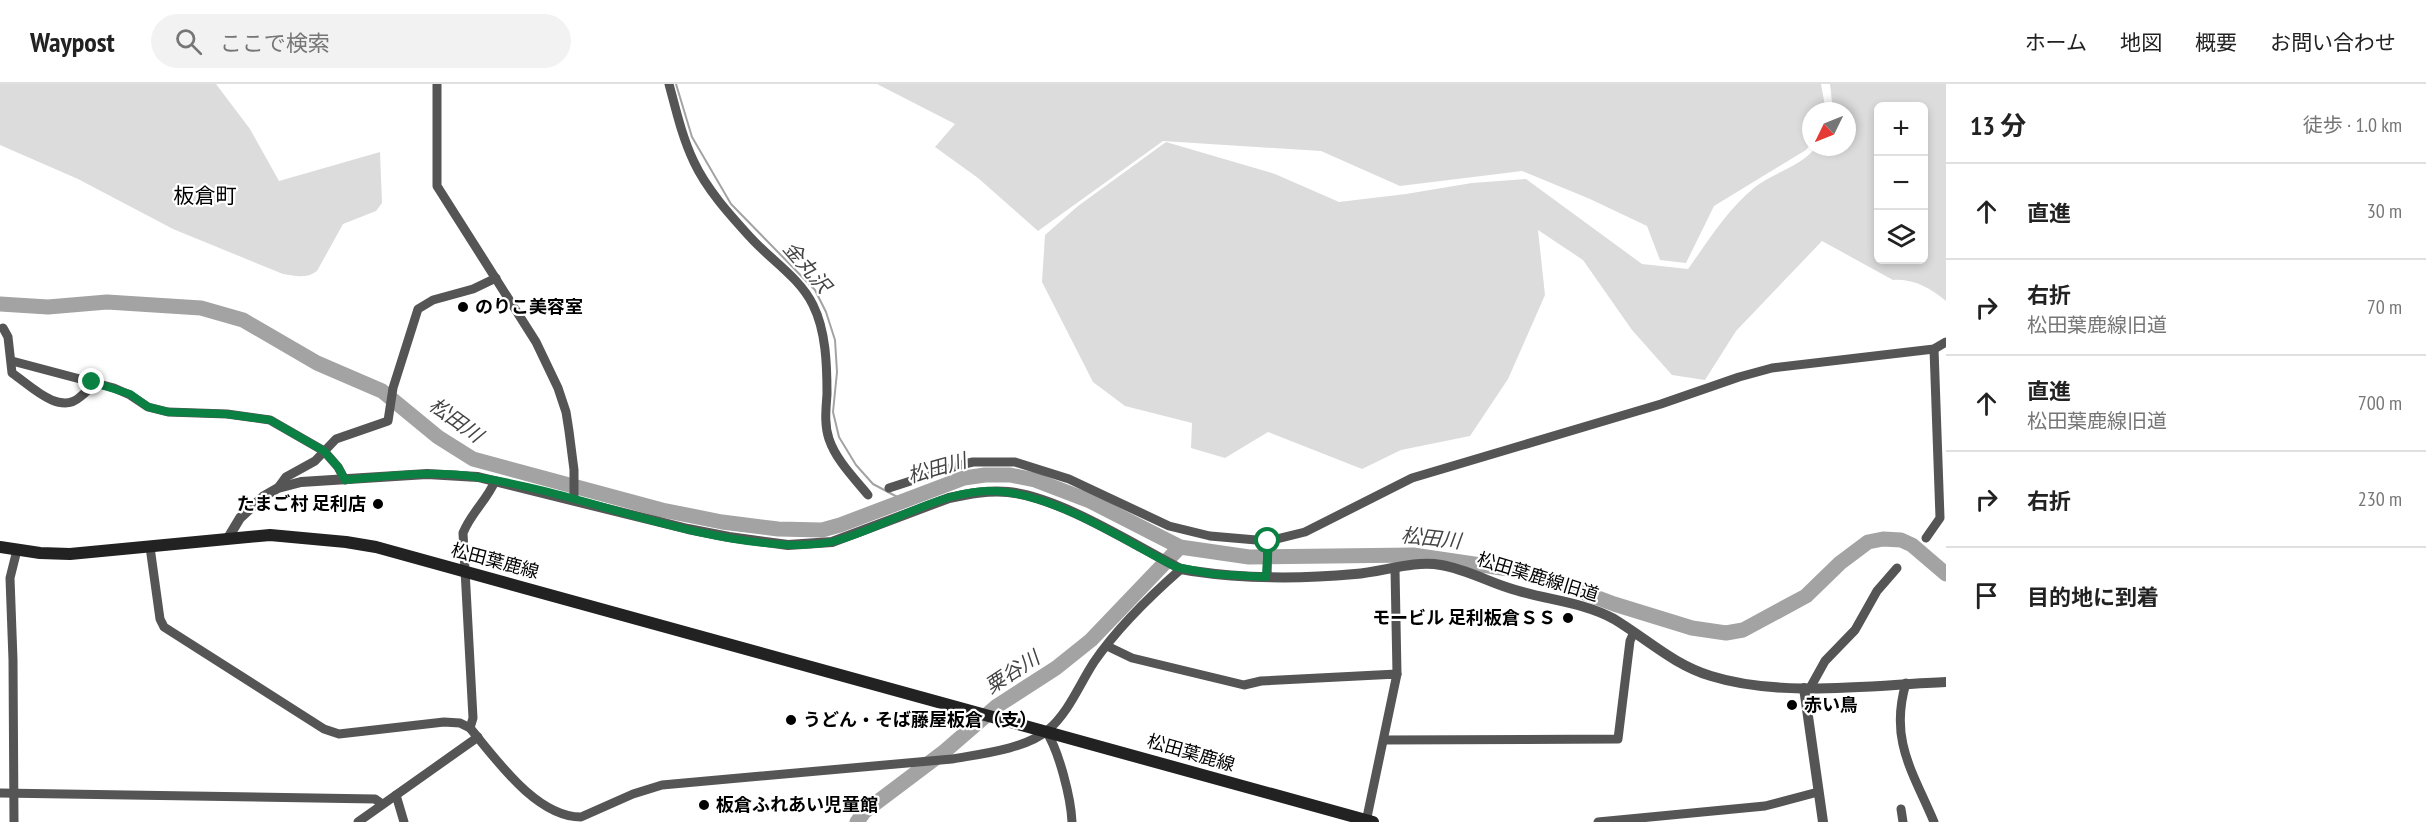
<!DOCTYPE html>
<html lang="ja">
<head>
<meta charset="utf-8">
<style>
	body { margin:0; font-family:"PT Sans Narrow","Noto Sans JP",sans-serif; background:#f2f2f2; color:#222 }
	.controls { position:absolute; right:18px; top:18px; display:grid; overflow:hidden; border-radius:9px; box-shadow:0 3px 9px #0003 }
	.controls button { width:54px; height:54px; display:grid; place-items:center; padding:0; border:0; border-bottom:2px solid #e0e0e0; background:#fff; color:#222; font:30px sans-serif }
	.compass { position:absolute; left:1802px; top:18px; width:54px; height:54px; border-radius:50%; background:#fff; box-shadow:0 3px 9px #0003; rotate:227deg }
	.stop { position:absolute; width:18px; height:18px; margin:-14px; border:4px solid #0b8043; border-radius:50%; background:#fff }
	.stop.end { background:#0b8043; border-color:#fff; box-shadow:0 2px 6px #0008 }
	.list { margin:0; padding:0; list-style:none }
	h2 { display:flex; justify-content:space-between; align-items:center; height:78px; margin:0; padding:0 24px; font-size:26px }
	h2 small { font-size:20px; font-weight:400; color:#767676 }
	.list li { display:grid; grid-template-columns:39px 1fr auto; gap:18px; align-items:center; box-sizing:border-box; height:96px; padding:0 24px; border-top:2px solid #e0e0e0 }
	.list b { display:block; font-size:22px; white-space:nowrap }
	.list p { margin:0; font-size:20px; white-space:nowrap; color:#767676 }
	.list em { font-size:20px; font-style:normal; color:#767676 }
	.icon { flex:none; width:33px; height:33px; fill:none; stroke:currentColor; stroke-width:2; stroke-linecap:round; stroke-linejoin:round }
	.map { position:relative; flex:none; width:1946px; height:738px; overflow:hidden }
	header { display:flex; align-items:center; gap:36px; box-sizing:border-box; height:84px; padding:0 30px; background:#fff; border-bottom:2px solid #e0e0e0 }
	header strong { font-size:28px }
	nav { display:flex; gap:33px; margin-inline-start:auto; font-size:21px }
	.search { width:420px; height:54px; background:#f2f2f2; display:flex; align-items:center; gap:15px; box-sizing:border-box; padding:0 21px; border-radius:33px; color:#767676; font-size:22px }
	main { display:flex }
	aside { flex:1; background:#fff }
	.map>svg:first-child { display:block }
	.green { fill:#dcdcdc; fill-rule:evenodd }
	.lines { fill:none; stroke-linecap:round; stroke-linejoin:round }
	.stream { stroke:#a3a3a3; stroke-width:2 }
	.river { stroke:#a3a3a3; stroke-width:15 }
	.minor { stroke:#555; stroke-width:9 }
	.tertiary { stroke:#555; stroke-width:10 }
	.secondary { stroke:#222; stroke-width:12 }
	.route { stroke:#0b8043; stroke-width:8 }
	.poi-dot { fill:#000; stroke:#fff; stroke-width:2 }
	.labels { text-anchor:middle; stroke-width:4.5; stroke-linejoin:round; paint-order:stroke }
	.poi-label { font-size:18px; font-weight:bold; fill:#000; stroke:#fff; text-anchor:start }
	.street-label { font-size:18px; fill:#000; stroke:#fff }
	.water-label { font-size:20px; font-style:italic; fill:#444; stroke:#fff }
	.quarter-label { font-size:21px; fill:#000; stroke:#fff }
</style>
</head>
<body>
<header>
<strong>Waypost</strong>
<div class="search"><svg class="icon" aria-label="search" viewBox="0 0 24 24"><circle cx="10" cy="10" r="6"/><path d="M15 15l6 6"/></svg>ここで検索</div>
<nav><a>ホーム</a><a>地図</a><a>概要</a><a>お問い合わせ</a></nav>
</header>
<main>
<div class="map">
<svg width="1946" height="738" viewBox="0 0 1946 738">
	<rect width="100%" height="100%" fill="#fff"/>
	<g class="green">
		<path d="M0,0H216L250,45L279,97L380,68L382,119L376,127L343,140L317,187C306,195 296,192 283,190L173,145L78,95L0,61Z"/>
		<polygon points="877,0 1821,0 1826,27 1811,27 1811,60 1806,66 1714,122 1686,179 1660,176 1647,142 1590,115 1522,87 1400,102 1321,67 1163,57 1038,147 978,94 935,63 955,40"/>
		<path d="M1830,0H1946V217C1931,204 1912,194 1893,196L1822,157L1736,247L1705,296L1672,291L1632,246L1583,176L1538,146L1545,211L1508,295L1470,352L1401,366L1362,385L1268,348L1225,374L1191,364L1192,339L1125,322L1093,298L1042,198L1045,151L1078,122L1166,58L1275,90L1339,118L1406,110L1472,99L1526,95L1642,180L1688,185C1709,156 1726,127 1755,103C1774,88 1801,83 1816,63H1847V27H1833ZM1924,22V176H1878V22Z"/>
	</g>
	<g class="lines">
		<polyline class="stream" points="676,0 692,53 731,120 815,206 826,228 835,256 837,288 833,328 839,353 856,381 873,400 903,416"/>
		<g class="river">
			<polyline points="0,220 48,223 107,218 201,224 243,236 317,279 382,307 438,353 473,375 662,426 722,438 778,445 822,446 840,441 964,394 985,391 1010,391 1035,396 1090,417 1180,463 1249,473 1413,471 1529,488 1614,520 1692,544 1726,549 1743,546 1806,512 1840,479 1868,458 1883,455 1901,456 1912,461 1946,490"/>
			<polyline points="857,738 864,728 945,667 997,622 1056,584 1091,556 1180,463"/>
		</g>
		<g class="minor">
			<polyline points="437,0 437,102 536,258 558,304 566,328 569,347 574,386 574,416"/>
			<path d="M669,0C676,26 682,53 694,78C707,106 731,132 751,154C771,176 800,194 813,221C826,247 827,281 827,310C826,325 824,340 829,355C836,376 854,394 868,411"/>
			<path d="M3,244L8,253L12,289C30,301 59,332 80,313C85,309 90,305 92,298"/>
			<polyline points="12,277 114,304 130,311 148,323 168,328 227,330 270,336 324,367 338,383 345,396"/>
			<polyline points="278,404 286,393 315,377 336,355 388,337 393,304 418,225 433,216 473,205 496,194"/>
			<polyline points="889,404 960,381 973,378 1015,378 1069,395 1169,442 1210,452 1268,457 1305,448 1412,394 1661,320 1739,293 1772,284 1934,265 1946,258"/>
			<polyline points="1926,454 1940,434 1934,265"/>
			<path d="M150,463L160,535L164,543L324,645L339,650L444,638L460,639L470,644C496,675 536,733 581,733L633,710L662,701L952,675C980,670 1026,665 1048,646C1069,628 1079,601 1094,578C1118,543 1149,513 1181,485"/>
			<polyline points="1395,485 1397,590"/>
			<polyline points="1267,493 1268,457"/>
			<polyline points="1107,562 1132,574 1244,601 1261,597 1397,590 1366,738"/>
			<path d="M1906,599C1889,656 1913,688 1934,738"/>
			<polyline points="1810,604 1825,577 1855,546 1877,507 1897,484"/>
			<path d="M470,644L473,634L463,449C471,429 487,416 495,397"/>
			<path d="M1046,647C1059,667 1071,714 1072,738"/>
			<polyline points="1384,656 1618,655 1630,557 1634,548"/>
			<polyline points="0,709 375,715 382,720"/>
			<polyline points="396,711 404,738"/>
			<polyline points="1901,725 1903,738"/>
			<polyline points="14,738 13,576 10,494 17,466"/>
			<polyline points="358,738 478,653"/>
			<polyline points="1598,738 1765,722 1818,708"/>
		</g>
		<g class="tertiary">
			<path d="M228,454L240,434L264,412L278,404L301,398L427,390L478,393L688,445L729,453L788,461L832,458L949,414C968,410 988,406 1008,408C1060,413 1134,461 1181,485L1192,487C1246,495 1301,495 1355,490C1383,488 1413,476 1441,481C1465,485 1487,497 1509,504C1544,516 1581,517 1614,535C1647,555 1674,581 1711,592C1781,614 1873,601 1946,598"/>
			<polyline points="1804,604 1823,738"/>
		</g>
		<polyline class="secondary" points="0,463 40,469 70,470 270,451 346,458 376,463 1373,738"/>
	</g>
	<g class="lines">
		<path class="route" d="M92,298L130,310L148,323L168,328L226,330L270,336L324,367L338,383L345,396C389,392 433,386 476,393C582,409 682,456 790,461C804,461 821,461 835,457C892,442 950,397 1012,409C1071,420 1123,456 1176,483L1213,490L1266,493L1268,457"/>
	</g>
	<g class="poi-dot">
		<circle cx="463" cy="223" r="6"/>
		<circle cx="378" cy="420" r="6"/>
		<circle cx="1568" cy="534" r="6"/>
		<circle cx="1792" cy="621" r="6"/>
		<circle cx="791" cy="636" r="6"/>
		<circle cx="704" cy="721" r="6"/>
	</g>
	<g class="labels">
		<g class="poi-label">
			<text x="475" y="229">のりこ美容室</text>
			<text x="366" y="426" text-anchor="end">たまご村 足利店</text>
			<text x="1556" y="540" text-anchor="end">モービル 足利板倉ＳＳ</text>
			<text x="1804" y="627">赤い鳥</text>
			<text x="803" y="642">うどん・そば藤屋板倉（支）</text>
			<text x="716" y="727">板倉ふれあい児童館</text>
		</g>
		<g class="street-label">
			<text transform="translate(495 477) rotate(15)" y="6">松田葉鹿線</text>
			<text transform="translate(1538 493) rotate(17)" y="6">松田葉鹿線旧道</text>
			<text transform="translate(1191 669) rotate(16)" y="6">松田葉鹿線</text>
		</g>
		<g class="water-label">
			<text transform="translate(807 183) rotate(49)" y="7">金丸沢</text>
			<text transform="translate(456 336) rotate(36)" y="7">松田川</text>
			<text transform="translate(937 384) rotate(-16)" y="7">松田川</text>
			<text transform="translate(1431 454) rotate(6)" y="7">松田川</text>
			<text transform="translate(1012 588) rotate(-33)" y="7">粟谷川</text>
		</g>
		<g class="quarter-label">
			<text x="205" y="119">板倉町</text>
		</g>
	</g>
</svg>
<div class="controls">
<button>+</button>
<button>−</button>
<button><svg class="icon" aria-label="layers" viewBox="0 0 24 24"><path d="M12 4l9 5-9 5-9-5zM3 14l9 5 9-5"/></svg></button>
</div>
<svg class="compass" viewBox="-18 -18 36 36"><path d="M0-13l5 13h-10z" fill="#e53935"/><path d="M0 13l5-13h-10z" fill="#767676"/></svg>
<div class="stop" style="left:1268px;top:457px"></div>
<div class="stop end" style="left:92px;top:298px"></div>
</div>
<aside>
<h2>13 分<small>徒歩 · 1.0 km</small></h2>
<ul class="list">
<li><svg class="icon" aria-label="ahead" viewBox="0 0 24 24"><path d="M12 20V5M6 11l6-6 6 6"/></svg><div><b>直進</b></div><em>30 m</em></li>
<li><svg class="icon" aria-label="right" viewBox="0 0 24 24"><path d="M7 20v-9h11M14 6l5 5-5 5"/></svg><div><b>右折</b><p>松田葉鹿線旧道</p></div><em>70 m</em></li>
<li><svg class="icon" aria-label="ahead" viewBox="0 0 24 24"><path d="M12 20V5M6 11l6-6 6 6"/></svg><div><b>直進</b><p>松田葉鹿線旧道</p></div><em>700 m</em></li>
<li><svg class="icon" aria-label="right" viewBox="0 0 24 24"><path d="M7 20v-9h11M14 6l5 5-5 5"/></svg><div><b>右折</b></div><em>230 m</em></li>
<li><svg class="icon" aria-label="arrive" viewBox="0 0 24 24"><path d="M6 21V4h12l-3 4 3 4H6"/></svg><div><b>目的地に到着</b></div></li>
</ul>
</aside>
</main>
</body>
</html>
